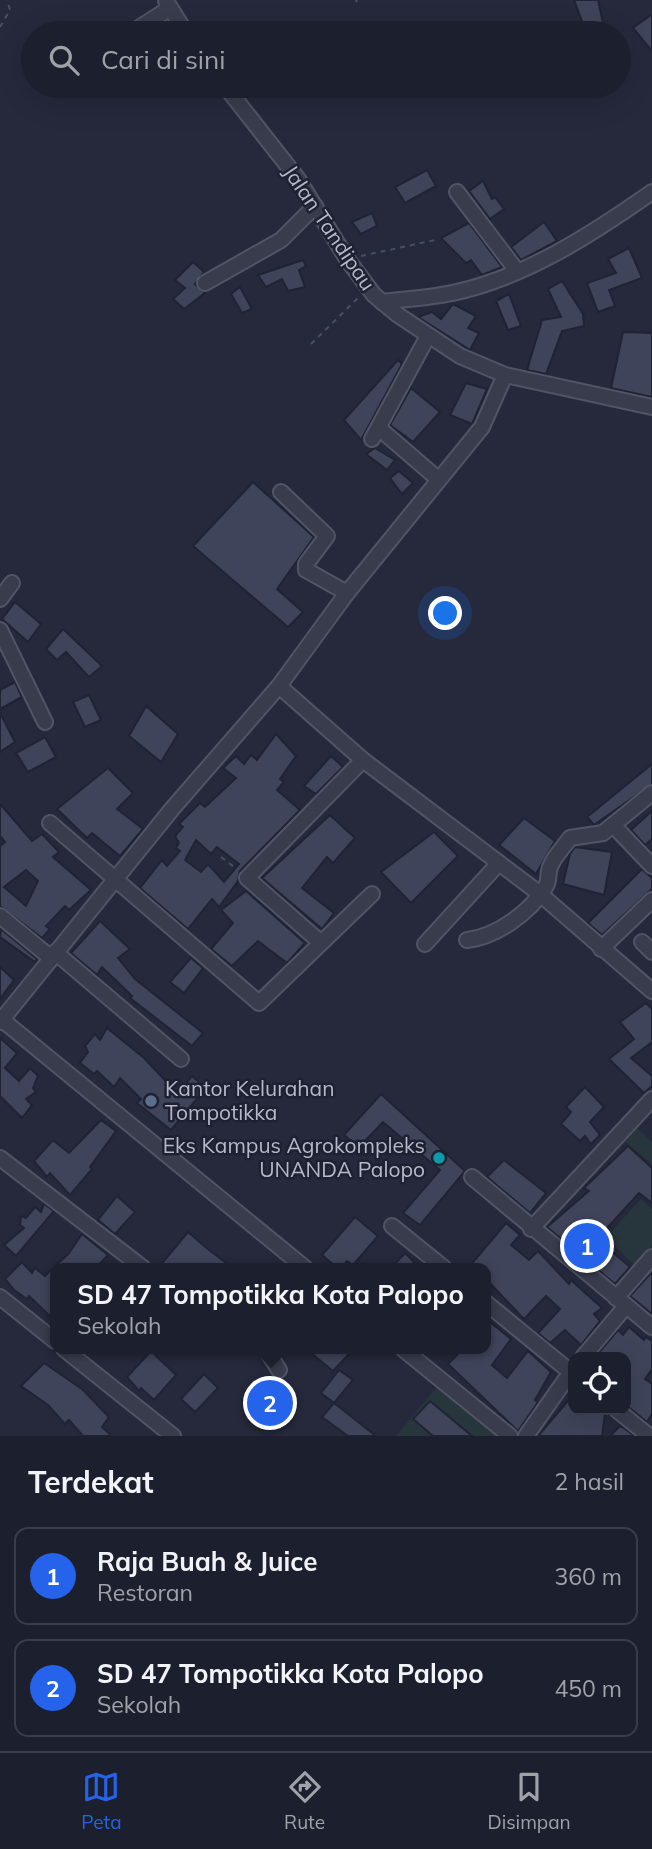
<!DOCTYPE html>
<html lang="id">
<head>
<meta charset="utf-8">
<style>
	body { margin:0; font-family:Mulish,sans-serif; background:#292c39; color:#f1f3f6 }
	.controls { position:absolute; right:21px; bottom:21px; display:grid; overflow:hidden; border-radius:14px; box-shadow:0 7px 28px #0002 }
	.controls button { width:63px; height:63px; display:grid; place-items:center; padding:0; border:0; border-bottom:2px solid #3a3d49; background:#1c1f2d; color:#f1f3f6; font:35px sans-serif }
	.you { position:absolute; left:446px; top:614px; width:24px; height:24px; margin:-18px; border:5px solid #fff; border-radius:50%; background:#1a73e8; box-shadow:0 0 0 10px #1a73e833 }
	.badge { display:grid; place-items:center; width:46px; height:46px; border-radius:50%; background:#2563eb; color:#fff; font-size:23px; font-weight:700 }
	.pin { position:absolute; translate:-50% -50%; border:4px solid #fff; box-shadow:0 2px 7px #0006 }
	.popup { position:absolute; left:50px; top:1263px; width:441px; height:91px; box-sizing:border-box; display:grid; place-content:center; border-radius:14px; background:#1c1f2d; filter:drop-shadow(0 2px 5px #0005); font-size:23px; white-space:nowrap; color:#a0a2aa }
	.popup b { font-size:26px; color:#f1f3f6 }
	.popup::after { content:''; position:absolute; left:50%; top:100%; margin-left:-14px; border:14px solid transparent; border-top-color:#1c1f2d }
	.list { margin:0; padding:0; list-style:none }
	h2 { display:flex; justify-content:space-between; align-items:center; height:91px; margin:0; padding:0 28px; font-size:30px }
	h2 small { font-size:23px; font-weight:400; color:#a0a2aa }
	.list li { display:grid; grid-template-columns:46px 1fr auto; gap:21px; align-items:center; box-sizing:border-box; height:98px; margin:0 14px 14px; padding:0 14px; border:2px solid #3a3d49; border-radius:14px }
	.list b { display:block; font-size:26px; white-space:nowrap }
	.list p { margin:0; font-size:23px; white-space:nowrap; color:#a0a2aa }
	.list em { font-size:23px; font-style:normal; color:#a0a2aa }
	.icon { flex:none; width:38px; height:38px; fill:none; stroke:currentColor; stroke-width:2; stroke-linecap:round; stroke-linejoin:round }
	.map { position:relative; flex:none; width:652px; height:1436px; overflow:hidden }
	.search { position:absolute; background:#1c1f2d; box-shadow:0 7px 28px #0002; left:21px; right:21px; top:21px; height:77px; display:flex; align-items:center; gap:18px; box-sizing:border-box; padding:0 24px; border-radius:38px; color:#a0a2aa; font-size:26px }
	.sheet { height:315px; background:#1c1f2d }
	nav { display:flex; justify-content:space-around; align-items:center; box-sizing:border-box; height:98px; border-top:2px solid #3a3d49; background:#1c1f2d; font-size:19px; color:#a0a2aa }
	nav a { display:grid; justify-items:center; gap:4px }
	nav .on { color:#2563eb }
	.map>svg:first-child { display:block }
	.green { fill:#27353d }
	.building { fill:#40445a; stroke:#202334; stroke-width:2; fill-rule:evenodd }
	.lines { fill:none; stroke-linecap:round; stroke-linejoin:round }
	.minor-casing { stroke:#515465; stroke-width:18 }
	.path { stroke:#45525b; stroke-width:2; stroke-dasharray:5 5; stroke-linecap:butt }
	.minor { stroke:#393c4d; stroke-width:14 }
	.service-dot { fill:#5c6f8a; stroke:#1e2132; stroke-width:2.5 }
	.culture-dot { fill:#0f9aa8; stroke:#1e2132; stroke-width:2.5 }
	.labels { text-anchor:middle; stroke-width:5; stroke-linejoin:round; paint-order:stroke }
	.street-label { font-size:21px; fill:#b5b8c8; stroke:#1e2132 }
	.poi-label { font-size:21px; fill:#b5b8c8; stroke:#1e2132; text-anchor:start }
</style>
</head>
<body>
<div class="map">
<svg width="652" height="1436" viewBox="0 0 652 1436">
	<rect width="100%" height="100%" fill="#26293c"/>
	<g class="green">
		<polygon points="637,1128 652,1142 652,1164 625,1142"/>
		<polygon points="641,1199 652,1209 652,1245 635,1266 606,1237"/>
		<polygon points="438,1386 499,1436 396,1436"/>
	</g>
	<g class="building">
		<polygon points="574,0 598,0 603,23 585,29"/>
		<polygon points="652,14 652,51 633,28"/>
		<polygon points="427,170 436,186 405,203 395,187"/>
		<polygon points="483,181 492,199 495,197 504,209 490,219 469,191"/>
		<polygon points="372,213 377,226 361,234 352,222"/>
		<polygon points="544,222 557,241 521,260 511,247"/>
		<polygon points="469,223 502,267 482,275 471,260 466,263 441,238"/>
		<polygon points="629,248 642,278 609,290 615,306 598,312 587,283 616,273 608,259"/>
		<polygon points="303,260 306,266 299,270 305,287 288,291 282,279 266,287 258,275"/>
		<polygon points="193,262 204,272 195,284 205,293 184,309 173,299 185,288 175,280"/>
		<polygon points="562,281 583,314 584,326 562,331 546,374 527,370 542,320 561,317 548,289"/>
		<polygon points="240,287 252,309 242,313 231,294"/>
		<polygon points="509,294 521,326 508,330 496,301"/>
		<polygon points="453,304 476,316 468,328 479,333 470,350 418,317 432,312 441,319"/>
		<polygon points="623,332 652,333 652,397 611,388"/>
		<polygon points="398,360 402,364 361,440 344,420"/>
		<polygon points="466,383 487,389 472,424 450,415"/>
		<polygon points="411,388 440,412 413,442 390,425"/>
		<polygon points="375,448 395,460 387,470 366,454"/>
		<polygon points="399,471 413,483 402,494 390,478"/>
		<polygon points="253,482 314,537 277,589 303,612 288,627 193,546"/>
		<polygon points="15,602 41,624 28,642 2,619"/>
		<polygon points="63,629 102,666 89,677 66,652 57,660 46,649"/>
		<polygon points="15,682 22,697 0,709 0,690"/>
		<polygon points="89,695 101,720 85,727 73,702"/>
		<polygon points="146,706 178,734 161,762 129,736"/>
		<polygon points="0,713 15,742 0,752"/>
		<path d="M276,734L296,756L280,779L284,782L277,790L300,810L240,871L238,881L219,907L212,899L188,929L140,888L162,860L167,866L180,851L176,848L179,843L175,836L183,827L179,824L200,803L205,807L236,778L223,768L236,756L244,764L251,755L257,760ZM196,840L211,854L217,847L239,864L224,882L208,864L201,872L185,860Z"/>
		<polygon points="45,737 56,757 28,772 16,753"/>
		<polygon points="331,756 343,767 316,794 304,786"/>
		<polygon points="652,764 652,784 594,825 587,817"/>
		<polygon points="108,768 133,793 117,809 143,829 120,856 92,833 87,838 57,809"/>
		<path d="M0,804L32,841L42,834L59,852L53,857L91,890L69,910L65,906L46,926L50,929L42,938L0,906V846L5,842L0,836ZM26,870L38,881L26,906L4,887Z"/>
		<polygon points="652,811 652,839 645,845 631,830"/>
		<polygon points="330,815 355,838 333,863 327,857 302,888 334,913 322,929 262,878"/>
		<polygon points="524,818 555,841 536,874 499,845"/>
		<polygon points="434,832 458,856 411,903 381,872"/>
		<polygon points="575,847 612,852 604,895 563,884 570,854"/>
		<polygon points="642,869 652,878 652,889 602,935 588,923"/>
		<polygon points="246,891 305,943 287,963 258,941 232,966 211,949 233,923 221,910"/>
		<polygon points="100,921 130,949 118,958 135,979 203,1033 192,1046 130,998 132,996 102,967 97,975 71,953"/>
		<polygon points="1,929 37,959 35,962 0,937"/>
		<polygon points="191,958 203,968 184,993 170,982"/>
		<polygon points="0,967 14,980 0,999"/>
		<polygon points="646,1003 652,1009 652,1042 631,1058 652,1076 652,1086 644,1093 609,1059 634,1039 620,1022"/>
		<polygon points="107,1028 144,1058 178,1094 192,1076 206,1088 171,1130 137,1103 141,1099 120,1078 114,1087 97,1071 94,1074 80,1063 88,1052 85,1046 95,1034 100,1040"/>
		<polygon points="0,1038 17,1053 5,1068 19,1081 30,1068 38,1076 33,1088 36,1092 26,1099 32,1105 22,1118 0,1096"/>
		<polygon points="585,1087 604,1107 590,1122 600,1135 591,1144 585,1136 580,1141 561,1124 571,1112 566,1107"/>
		<polygon points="381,1094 465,1171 420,1225 403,1213 440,1170 383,1122 359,1147 344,1135"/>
		<polygon points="101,1120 116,1131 90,1167 92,1169 70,1195 50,1173 47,1177 34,1161 53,1140 69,1153"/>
		<polygon points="628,1146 652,1168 652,1203 639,1193 597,1239 630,1267 615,1284 547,1227 589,1191 584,1188"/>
		<polygon points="504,1160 546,1193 530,1213 487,1177"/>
		<polygon points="117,1196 135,1212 115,1234 98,1220"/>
		<polygon points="44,1204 54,1211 16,1256 4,1245 24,1228 20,1225 21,1216 26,1218 35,1207 41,1212"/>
		<polygon points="355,1217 378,1236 353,1265 347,1261 341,1268 337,1268 322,1255"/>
		<polygon points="506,1223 520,1235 511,1245 529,1260 538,1251 569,1284 571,1280 602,1308 594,1314 600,1321 581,1345 565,1330 550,1343 538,1333 560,1309 546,1296 524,1319 485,1278 485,1268 468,1268"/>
		<polygon points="188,1232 209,1250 233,1268 158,1268"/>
		<polygon points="82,1234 108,1255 96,1268 55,1268 55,1311 51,1317 29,1296 27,1299 14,1290 5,1279 22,1262 32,1273 35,1268 45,1276 69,1253"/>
		<polygon points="405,1253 414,1262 410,1268 391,1268"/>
		<polygon points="652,1272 652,1314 630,1296"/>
		<polygon points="485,1318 511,1339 492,1365 507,1378 528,1351 551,1372 535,1400 538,1402 518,1431 448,1364 458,1354 451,1349 485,1349"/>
		<polygon points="629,1327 644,1340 646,1337 652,1341 652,1369 645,1379 652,1384 652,1414 647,1422 626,1405 626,1357 595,1357 618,1330 623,1335"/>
		<polygon points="306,1349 344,1349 349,1354 333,1371"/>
		<polygon points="151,1351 176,1375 154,1400 141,1388 139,1391 127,1377"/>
		<polygon points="44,1363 82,1389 109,1417 102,1427 112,1436 83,1436 69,1420 65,1424 48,1405 21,1386"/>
		<polygon points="339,1370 353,1380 334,1403 321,1393"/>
		<polygon points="204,1374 218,1388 195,1412 181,1399"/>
		<polygon points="573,1395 573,1410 599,1410 605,1414 602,1436 538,1436"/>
		<polygon points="430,1401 472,1436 433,1436 413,1419"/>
		<polygon points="334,1403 376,1436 348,1436 322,1417"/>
		<polygon points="620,1426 624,1428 634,1436 610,1436"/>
	</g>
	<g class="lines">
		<defs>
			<g id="minor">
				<polyline points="166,1 186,33"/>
				<polyline points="131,33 170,8"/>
				<polyline points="225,86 298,179 347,259 374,295 398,315 460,356 505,375 652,407"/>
				<polyline points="457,192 517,271"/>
				<polyline points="205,283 281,240 315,206"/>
				<path d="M382,302C405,299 429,298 452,293C525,278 592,234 652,192"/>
				<polyline points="380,429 438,479"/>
				<polyline points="372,439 428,336"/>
				<polyline points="281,492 327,536 306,564 306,570 347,593"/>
				<polyline points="0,599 12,583"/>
				<polyline points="0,630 45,722"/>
				<polyline points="279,686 363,760 540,894 652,991"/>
				<polyline points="50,823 259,1003 372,894"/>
				<polyline points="613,825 652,866"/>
				<polyline points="0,916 51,958"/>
				<path d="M467,940C496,937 531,912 546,886C550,879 547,872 551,865C555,855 564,847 570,838L603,833L652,793"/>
				<polyline points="320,942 247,878 363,760"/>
				<polyline points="642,942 652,952"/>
				<polyline points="425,944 499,863"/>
				<polyline points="601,949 652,900"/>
				<polyline points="55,952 181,1059"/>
				<polyline points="0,1018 305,1268"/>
				<polyline points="0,1022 172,809 279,686 347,593 482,427 505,375"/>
				<polyline points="0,1158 143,1268"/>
				<polyline points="472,1177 652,1327"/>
				<polyline points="392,1226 444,1268"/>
				<polyline points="531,1229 652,1099"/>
				<polyline points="0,1297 55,1341"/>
				<polyline points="616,1298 652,1257"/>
				<polyline points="485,1302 573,1374"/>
				<polyline points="64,1349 173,1436"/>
				<polyline points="266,1349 279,1370"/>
				<polyline points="403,1349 510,1436"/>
				<polyline points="583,1357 626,1306"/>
				<polyline points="617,1410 649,1436"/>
				<polyline points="526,1436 573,1369"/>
			</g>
		</defs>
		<use href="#minor" class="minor-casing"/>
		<g class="path">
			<polyline points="356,0 357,2"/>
			<polyline points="0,27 10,10 7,0"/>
			<polyline points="361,256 435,240"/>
			<polyline points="311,344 360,296"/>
			<polyline points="221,857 238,870"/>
		</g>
		<use href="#minor" class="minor"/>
	</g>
	<circle class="service-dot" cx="151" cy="1101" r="7"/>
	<circle class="culture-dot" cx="439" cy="1158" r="7"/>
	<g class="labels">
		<g class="street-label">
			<text transform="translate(329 228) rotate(56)" y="7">Jalan Tandipau</text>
		</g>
		<g class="poi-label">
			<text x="165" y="1096">Kantor Kelurahan<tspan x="165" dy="24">Tompotikka</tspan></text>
			<text x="425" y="1153" text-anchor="end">Eks Kampus Agrokompleks<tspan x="425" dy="24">UNANDA Palopo</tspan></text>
		</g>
	</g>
</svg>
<div class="controls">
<button><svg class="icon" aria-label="locate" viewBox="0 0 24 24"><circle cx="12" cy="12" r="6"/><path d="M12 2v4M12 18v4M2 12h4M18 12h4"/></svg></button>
</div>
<div class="you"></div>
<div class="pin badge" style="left:587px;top:1246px">1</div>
<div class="pin badge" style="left:270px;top:1403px">2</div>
<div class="popup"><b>SD 47 Tompotikka Kota Palopo</b>Sekolah</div>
<div class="search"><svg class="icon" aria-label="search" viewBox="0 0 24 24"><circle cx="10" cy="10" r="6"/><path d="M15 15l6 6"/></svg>Cari di sini</div>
</div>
<section class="sheet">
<h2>Terdekat<small>2 hasil</small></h2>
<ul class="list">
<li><span class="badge">1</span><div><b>Raja Buah &amp; Juice</b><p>Restoran</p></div><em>360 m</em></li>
<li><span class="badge">2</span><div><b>SD 47 Tompotikka Kota Palopo</b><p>Sekolah</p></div><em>450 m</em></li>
</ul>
</section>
<nav>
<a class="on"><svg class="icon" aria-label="map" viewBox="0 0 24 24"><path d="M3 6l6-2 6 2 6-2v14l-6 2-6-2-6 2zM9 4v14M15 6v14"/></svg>Peta</a>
<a><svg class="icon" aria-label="directions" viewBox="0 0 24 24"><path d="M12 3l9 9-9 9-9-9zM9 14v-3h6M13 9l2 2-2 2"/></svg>Rute</a>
<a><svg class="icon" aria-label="saved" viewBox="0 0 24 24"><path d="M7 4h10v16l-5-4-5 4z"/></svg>Disimpan</a>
</nav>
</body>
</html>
